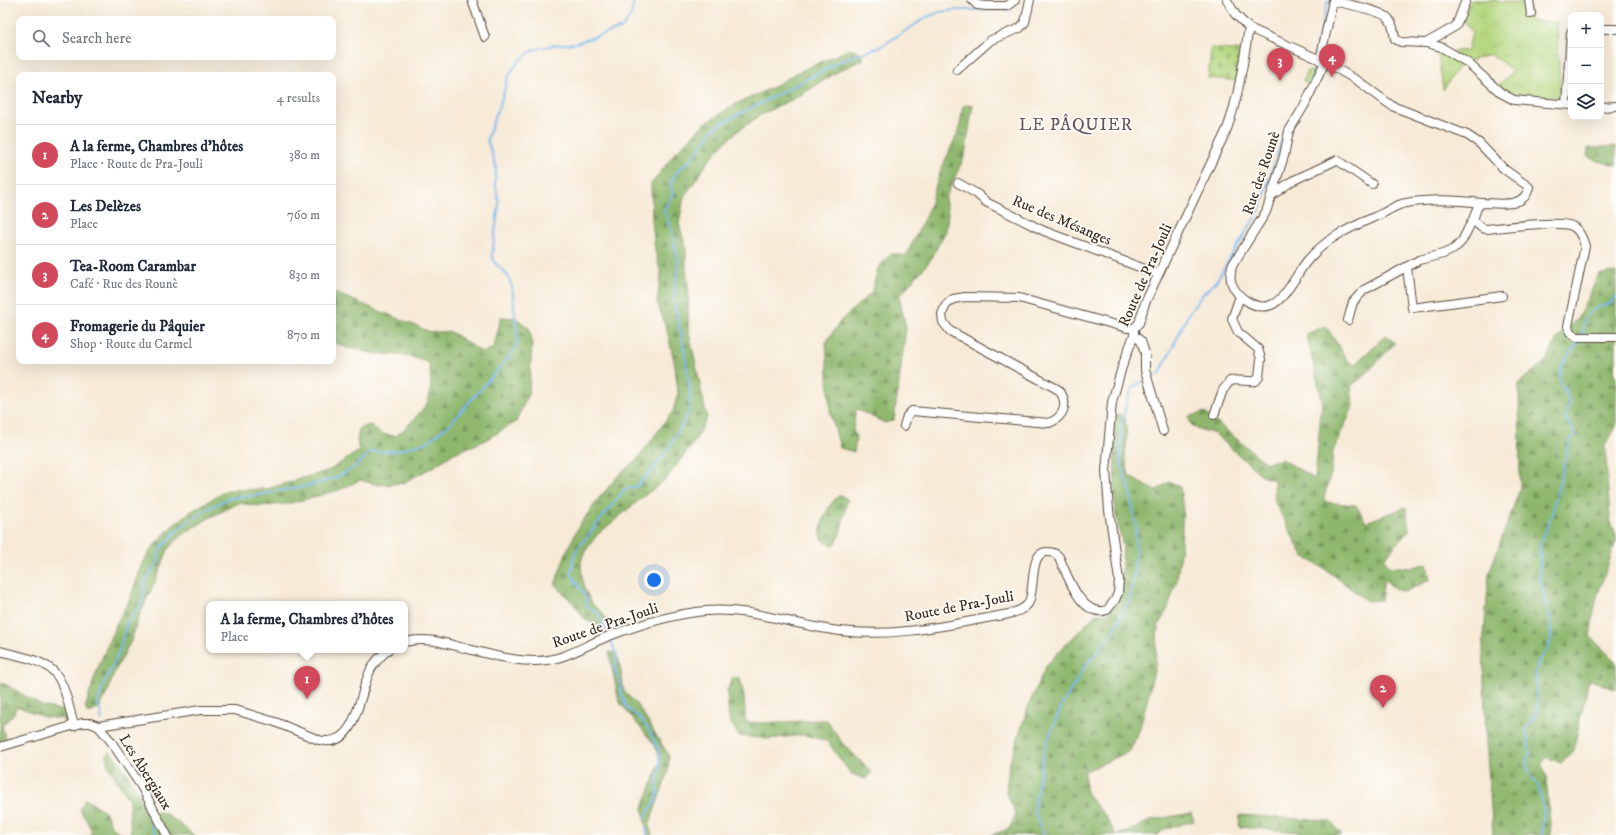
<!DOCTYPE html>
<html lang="en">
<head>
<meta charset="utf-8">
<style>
	body { margin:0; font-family:"IM FELL DW Pica",serif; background:#f2f2f3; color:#1f2937 }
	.controls { position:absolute; right:12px; top:12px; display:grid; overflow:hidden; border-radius:8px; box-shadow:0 4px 16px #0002 }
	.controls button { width:36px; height:36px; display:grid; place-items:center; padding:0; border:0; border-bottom:1px solid #e0e1e3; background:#fff; color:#1f2937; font:20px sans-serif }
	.you { position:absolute; left:654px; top:580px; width:14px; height:14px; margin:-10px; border:3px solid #fff; border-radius:50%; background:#1a73e8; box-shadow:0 0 0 6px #1a73e833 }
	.badge { display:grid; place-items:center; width:26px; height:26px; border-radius:50%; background:#d1495b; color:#fff; font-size:13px; font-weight:700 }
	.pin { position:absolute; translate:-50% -33px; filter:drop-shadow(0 1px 2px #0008) }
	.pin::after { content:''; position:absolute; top:21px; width:14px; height:12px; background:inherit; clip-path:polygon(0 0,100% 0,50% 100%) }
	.popup { position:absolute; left:206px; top:601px; width:202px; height:52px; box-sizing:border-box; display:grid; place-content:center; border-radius:8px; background:#fff; filter:drop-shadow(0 1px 3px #0005); font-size:13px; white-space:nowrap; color:#747a83 }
	.popup b { font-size:15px; color:#1f2937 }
	.popup::after { content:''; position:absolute; left:50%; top:100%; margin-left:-8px; border:8px solid transparent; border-top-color:#fff }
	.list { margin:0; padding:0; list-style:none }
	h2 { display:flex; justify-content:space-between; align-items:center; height:52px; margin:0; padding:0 16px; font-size:17px }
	h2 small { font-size:13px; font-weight:400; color:#747a83 }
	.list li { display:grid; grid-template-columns:26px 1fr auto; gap:12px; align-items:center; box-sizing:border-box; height:60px; padding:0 16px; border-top:1px solid #e0e1e3 }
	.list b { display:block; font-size:15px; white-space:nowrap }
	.list p { margin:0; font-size:13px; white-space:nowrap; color:#747a83 }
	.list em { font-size:13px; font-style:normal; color:#747a83 }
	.icon { flex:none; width:22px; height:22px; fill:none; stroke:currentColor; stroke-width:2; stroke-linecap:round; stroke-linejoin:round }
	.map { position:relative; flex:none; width:1616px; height:835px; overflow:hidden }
	.search { position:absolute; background:#fff; box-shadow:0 4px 16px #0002; left:16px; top:16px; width:320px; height:44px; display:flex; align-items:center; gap:10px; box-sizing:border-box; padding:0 14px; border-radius:8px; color:#747a83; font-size:15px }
	.panel { position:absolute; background:#fff; box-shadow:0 4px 16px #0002; left:16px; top:72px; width:320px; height:292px; border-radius:8px }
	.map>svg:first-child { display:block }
	.grass { fill:url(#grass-tufts); stroke:#78804e }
	.forest { fill:url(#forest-firs); stroke:#657146 }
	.cemetery { fill:url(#cemetery-stones); stroke:#78804e }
	.garden { fill:url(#garden-dots); stroke:#78804e }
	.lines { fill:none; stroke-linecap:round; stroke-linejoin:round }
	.stream { stroke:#79b7ec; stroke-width:2 }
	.street-casing { stroke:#57473a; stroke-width:10 }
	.street { stroke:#fff; stroke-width:8 }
	.labels { text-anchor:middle; stroke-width:3.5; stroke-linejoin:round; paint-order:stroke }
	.street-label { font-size:15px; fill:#3b2a1e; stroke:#fdfcf7 }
	.quarter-label { font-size:17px; letter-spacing:1px; fill:#64515c; stroke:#fdfcf7 }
</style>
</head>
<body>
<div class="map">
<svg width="1616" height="835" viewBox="0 0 1616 835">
	<defs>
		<pattern id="grass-tufts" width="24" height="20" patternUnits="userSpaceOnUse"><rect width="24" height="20" fill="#b4d77f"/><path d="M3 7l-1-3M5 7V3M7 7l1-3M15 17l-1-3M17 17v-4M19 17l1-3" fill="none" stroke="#9cb96d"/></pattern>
		<pattern id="forest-firs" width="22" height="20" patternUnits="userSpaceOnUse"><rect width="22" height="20" fill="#8fb86e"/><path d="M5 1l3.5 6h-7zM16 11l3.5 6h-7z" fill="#76965a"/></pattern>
		<pattern id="cemetery-stones" width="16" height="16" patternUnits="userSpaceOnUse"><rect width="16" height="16" fill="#b4d77f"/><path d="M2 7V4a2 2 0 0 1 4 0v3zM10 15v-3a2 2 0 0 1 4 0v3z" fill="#9cb96d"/></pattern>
		<pattern id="garden-dots" width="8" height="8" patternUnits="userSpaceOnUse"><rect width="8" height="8" fill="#b4d77f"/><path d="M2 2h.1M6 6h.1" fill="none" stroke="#9cb96d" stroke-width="1.8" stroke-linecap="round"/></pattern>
	</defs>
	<rect width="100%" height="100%" fill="#fdfcf7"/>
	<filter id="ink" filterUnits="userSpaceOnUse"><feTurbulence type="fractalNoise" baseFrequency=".025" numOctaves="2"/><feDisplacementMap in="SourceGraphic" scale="8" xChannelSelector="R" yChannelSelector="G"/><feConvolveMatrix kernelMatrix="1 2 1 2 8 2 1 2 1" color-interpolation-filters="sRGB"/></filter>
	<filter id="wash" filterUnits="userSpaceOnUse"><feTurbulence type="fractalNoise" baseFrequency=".012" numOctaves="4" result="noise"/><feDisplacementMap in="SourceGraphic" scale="16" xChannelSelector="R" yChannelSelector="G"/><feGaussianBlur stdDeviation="0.9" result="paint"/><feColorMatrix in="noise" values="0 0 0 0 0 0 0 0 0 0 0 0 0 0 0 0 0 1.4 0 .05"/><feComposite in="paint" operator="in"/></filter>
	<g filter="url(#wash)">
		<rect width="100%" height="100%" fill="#f7ead7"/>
		<polygon class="grass" points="1471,0 1497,0 1498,2 1528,2 1531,21 1557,22 1561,102 1515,97 1499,85 1513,71 1491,54 1460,64 1443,90 1438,53 1468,50 1472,32 1462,20"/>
		<g class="forest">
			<polygon points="850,49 860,53 863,60 842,69 801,95 759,116 739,130 725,142 710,159 684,197 679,224 686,248 686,268 689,297 688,327 707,418 695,441 666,479 644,496 597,535 584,553 581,562 582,576 585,590 593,605 603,613 606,620 598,627 585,619 573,603 555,585 567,550 580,524 599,498 618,476 639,457 673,411 678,393 675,366 667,330 657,302 661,274 655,251 652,220 651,184 676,152 704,124 736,104 771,88 796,73"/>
			<polygon points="973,104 965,155 945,199 948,213 946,231 929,262 899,296 906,328 894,420 885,423 856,409 853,430 856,438 854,452 840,448 830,411 826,342 842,319 872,292 878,268 891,253 906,256 929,208 940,172 959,130 963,106"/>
			<polygon points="1616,146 1616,165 1598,161 1587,156 1588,148"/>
			<polygon points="1616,272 1616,362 1614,369 1616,380 1616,427 1605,446 1610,519 1616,535 1616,541 1596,600 1590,636 1616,662 1616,690 1589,679 1573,752 1561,763 1546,757 1542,764 1546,777 1551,835 1493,835 1486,742 1483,648 1489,573 1520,489 1519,383 1546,361 1557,338 1578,318 1599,274"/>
			<path d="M333,292L431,332H451L483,353L494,347L501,317L516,318L529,328L532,342L529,392L516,422L480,443L454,453L433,467L403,483L379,485L360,480L339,490L288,504L259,506L239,503L209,518L182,535L168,549L159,573L139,616L131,641L114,673L109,689L100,707L88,714L85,708L96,673L116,624L129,601L143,563L151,549L170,528L190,512L227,490L267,489L330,470L359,451L357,441L359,428L370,425L381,434L396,436C404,430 424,410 428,401C432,391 431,373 429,363L409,356L377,354L348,348L333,342Z"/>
			<polygon points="1326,326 1347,360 1354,365 1386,335 1395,343 1365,375 1351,386 1353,407 1333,451 1331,474 1324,498 1326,502 1356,505 1366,522 1406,507 1409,530 1384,559 1388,566 1410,568 1427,563 1430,580 1404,592 1394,588 1384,579 1381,600 1367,601 1328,571 1303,556 1275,502 1274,480 1264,477 1215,434 1193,427 1188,417 1204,412 1266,463 1282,459 1315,479 1322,400 1306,334"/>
			<path d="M1118,414L1125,418L1127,436L1125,456L1129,476C1139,480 1146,488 1157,490L1169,482L1180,486L1183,510L1181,545L1177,580L1168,608L1158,626L1155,666L1148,697L1139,731L1130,751L1084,772L1087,794L1106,817L1116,835L1128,832L1151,820L1191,813L1194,821L1164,829L1158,835H990L1009,829L1016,814L1006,792L1009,766L1029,704L1047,664L1095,615L1109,613L1120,595L1123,546L1115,510L1114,438L1110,425Z"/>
			<path d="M838,496H843L848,500C843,512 842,538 834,545C808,542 827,506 838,496Z"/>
			<polygon points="609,652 616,653 620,665 624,691 638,706 669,756 668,773 649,825 652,835 647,835 643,808 661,759 654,744 619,702"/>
			<path d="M732,678H740L744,697L746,722C773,724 800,720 827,720L843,744L872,772L866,779L851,774L827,741L804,735L767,739L739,736L729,720L727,691Z"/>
			<polygon points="0,683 5,684 42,706 65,711 71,720 44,717 17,706 13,715 2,726 6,739 0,743"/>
			<path d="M109,751C129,769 139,795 150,819L159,811L168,815L194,835H131L129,801L108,765L106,755Z"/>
			<polygon points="85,799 105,811 112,828 125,835 90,835 92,831 80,809"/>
			<polygon points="1240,815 1330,821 1342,835 1323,835 1323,834 1239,827"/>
		</g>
		<polygon class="cemetery" points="1211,48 1242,51 1239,81 1208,78"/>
		<polygon class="garden" points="1307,71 1313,71 1309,84 1303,81"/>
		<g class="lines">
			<g class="stream">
				<polyline points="1316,52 1328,0"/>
				<polyline points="1310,83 1314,75 1315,62"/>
				<path d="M1582,335C1583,331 1583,327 1584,322C1588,310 1598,306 1610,304L1616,297"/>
				<polyline points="1153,377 1159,374 1163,367 1189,313 1203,294 1217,280 1259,211 1285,131"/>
				<polyline points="607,632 597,612 587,606 586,598 571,573 575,552 625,489 636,487 665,455 689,412 690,392 685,353 674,300 678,262 674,239 664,210 673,194 670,184 678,170 691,160 715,127 847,58 880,47 927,17 940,12 956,10 1010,10"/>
				<polyline points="610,639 617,655 614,668 621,684 621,694 628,709 638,716 649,730 658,748 660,759 660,768 657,780 658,795 655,802 644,819"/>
				<polyline points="102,720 98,702 104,683 119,653 127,623 142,603 145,581 157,563 161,548 179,528 211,507 229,498 253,496 312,485 338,477 356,466 370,452 396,451 427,442 450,424 510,356 518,342 512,287 508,276 496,264 492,256 499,203 495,182 496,167 487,139 502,98 508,77 519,61 533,50 554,45 576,43 622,28 631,16 634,0"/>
				<polyline points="144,800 153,830 156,835"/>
				<polyline points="646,828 647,835"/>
				<polyline points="1044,835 1034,810 1044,750 1062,705 1084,668 1113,632 1130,598 1135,571 1136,528 1130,491 1121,463 1121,426 1128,398 1133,388 1143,381"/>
				<path d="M1542,835L1544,810L1538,785L1528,772L1527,764L1530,752L1526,729L1537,712L1536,675L1538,662L1548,649L1551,638V623L1540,577V544L1552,514L1569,443L1575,435C1574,428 1568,425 1566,419C1564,413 1570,407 1569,401C1568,394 1562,388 1560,381C1556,364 1573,352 1580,340"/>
			</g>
		</g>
	</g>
	<g filter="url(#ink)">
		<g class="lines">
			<defs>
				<g id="street">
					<polyline points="472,0 485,37"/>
					<polyline points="972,0 977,5 987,6 1007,6 1015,0"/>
					<path d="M1227,0L1235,14L1249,28L1325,62L1358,81L1392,106L1467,135L1479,143L1504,169L1529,187C1525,209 1499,203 1481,203L1477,208L1473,220L1482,228L1487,229C1505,227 1558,220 1572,226C1580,230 1583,239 1585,246L1568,326L1570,332L1577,337H1616"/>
					<polyline points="1529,0 1531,14"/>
					<path d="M1333,1C1345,4 1381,10 1388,18C1393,23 1394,32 1395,39L1401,42L1426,43L1441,47L1468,63L1501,93L1514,100L1571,105"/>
					<polyline points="1601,29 1616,29"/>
					<polyline points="1426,43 1456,26 1466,0"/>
					<polyline points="1320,60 1333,0"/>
					<path d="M1325,62L1304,106L1289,131L1284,156L1266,212L1232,266C1231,272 1229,278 1232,284C1237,297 1256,311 1271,305C1286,299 1297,273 1307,261C1328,236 1352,227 1381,214C1388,211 1397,204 1406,203C1430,199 1457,200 1481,203"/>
					<polyline points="957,70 991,40 1020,28 1025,22 1030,0"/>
					<polyline points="1566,104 1571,32"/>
					<polyline points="1601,107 1616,106"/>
					<polyline points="958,183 977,194 986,202 1044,231 1158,274"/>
					<polyline points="1271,196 1292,181 1337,160 1372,184"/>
					<polyline points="1407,267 1412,308 1502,296"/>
					<polyline points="1348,320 1353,302 1364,290 1419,260 1443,254 1454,249 1462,241 1469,227 1473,220"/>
					<polyline points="1134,335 1141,341 1145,353 1145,370 1163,431"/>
					<path d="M1214,415L1223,390L1230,381C1239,379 1247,382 1256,381L1259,377L1261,359L1258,349L1238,332L1232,319L1240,296"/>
					<path d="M904,426L907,416L912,411L1049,423C1064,417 1069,404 1059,390L950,331L943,322L942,314L946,305L953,299L965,297L1019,298L1127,328H1134"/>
					<path d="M405,642C424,637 442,642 460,647C484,653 511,661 536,661C566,660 583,646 609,636C638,625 674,614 705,611C752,607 794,626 840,631C897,638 952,624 1009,614C1016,612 1023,610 1028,604C1036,592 1028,550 1048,552C1053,552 1056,553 1059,557C1067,574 1081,619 1107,610L1115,600L1118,593L1119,580L1109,510L1106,471L1112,402L1122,367L1134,335V328L1139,323L1145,303L1227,129C1239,96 1243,62 1249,28"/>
					<path d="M0,651C17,656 43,659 55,673C65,684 70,711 74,726"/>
					<path d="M98,726L201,710H235L275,722L319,740C357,750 359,693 370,671C374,662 381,656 388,650"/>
					<polyline points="0,747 82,723 90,723 98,726 110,740 141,786 167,835"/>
				</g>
			</defs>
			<use href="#street" class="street-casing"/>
			<use href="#street" class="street"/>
		</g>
	</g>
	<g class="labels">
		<g class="street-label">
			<text transform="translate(1261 173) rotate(-71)" y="5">Rue des Rounè</text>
			<text transform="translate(1062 220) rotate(23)" y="5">Rue des Mésanges</text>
			<text transform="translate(1145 275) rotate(-66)" y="5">Route de Pra-Jouli</text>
			<text transform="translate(959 606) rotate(-11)" y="5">Route de Pra-Jouli</text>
			<text transform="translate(605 625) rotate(-19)" y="5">Route de Pra-Jouli</text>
			<text transform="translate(146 772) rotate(58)" y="5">Les Abergiaux</text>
		</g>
		<g class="quarter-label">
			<text x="1076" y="130">LE PÂQUIER</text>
		</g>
	</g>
</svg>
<div class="controls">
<button>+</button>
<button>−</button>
<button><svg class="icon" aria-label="layers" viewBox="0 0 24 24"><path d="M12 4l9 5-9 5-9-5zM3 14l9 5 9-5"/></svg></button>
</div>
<div class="you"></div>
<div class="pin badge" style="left:307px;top:699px">1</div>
<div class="popup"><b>A la ferme, Chambres d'hôtes</b>Place</div>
<div class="pin badge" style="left:1383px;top:708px">2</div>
<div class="pin badge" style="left:1280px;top:81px">3</div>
<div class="pin badge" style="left:1332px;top:77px">4</div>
<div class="search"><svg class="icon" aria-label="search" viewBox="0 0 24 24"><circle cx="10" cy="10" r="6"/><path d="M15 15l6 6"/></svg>Search here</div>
<section class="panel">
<h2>Nearby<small>4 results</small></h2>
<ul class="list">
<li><span class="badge">1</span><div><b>A la ferme, Chambres d'hôtes</b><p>Place · Route de Pra-Jouli</p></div><em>380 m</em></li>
<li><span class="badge">2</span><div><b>Les Delèzes</b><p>Place</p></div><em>760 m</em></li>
<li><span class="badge">3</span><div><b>Tea-Room Carambar</b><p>Café · Rue des Rounè</p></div><em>830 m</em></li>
<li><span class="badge">4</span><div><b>Fromagerie du Pâquier</b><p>Shop · Route du Carmel</p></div><em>870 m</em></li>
</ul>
</section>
</div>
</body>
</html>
